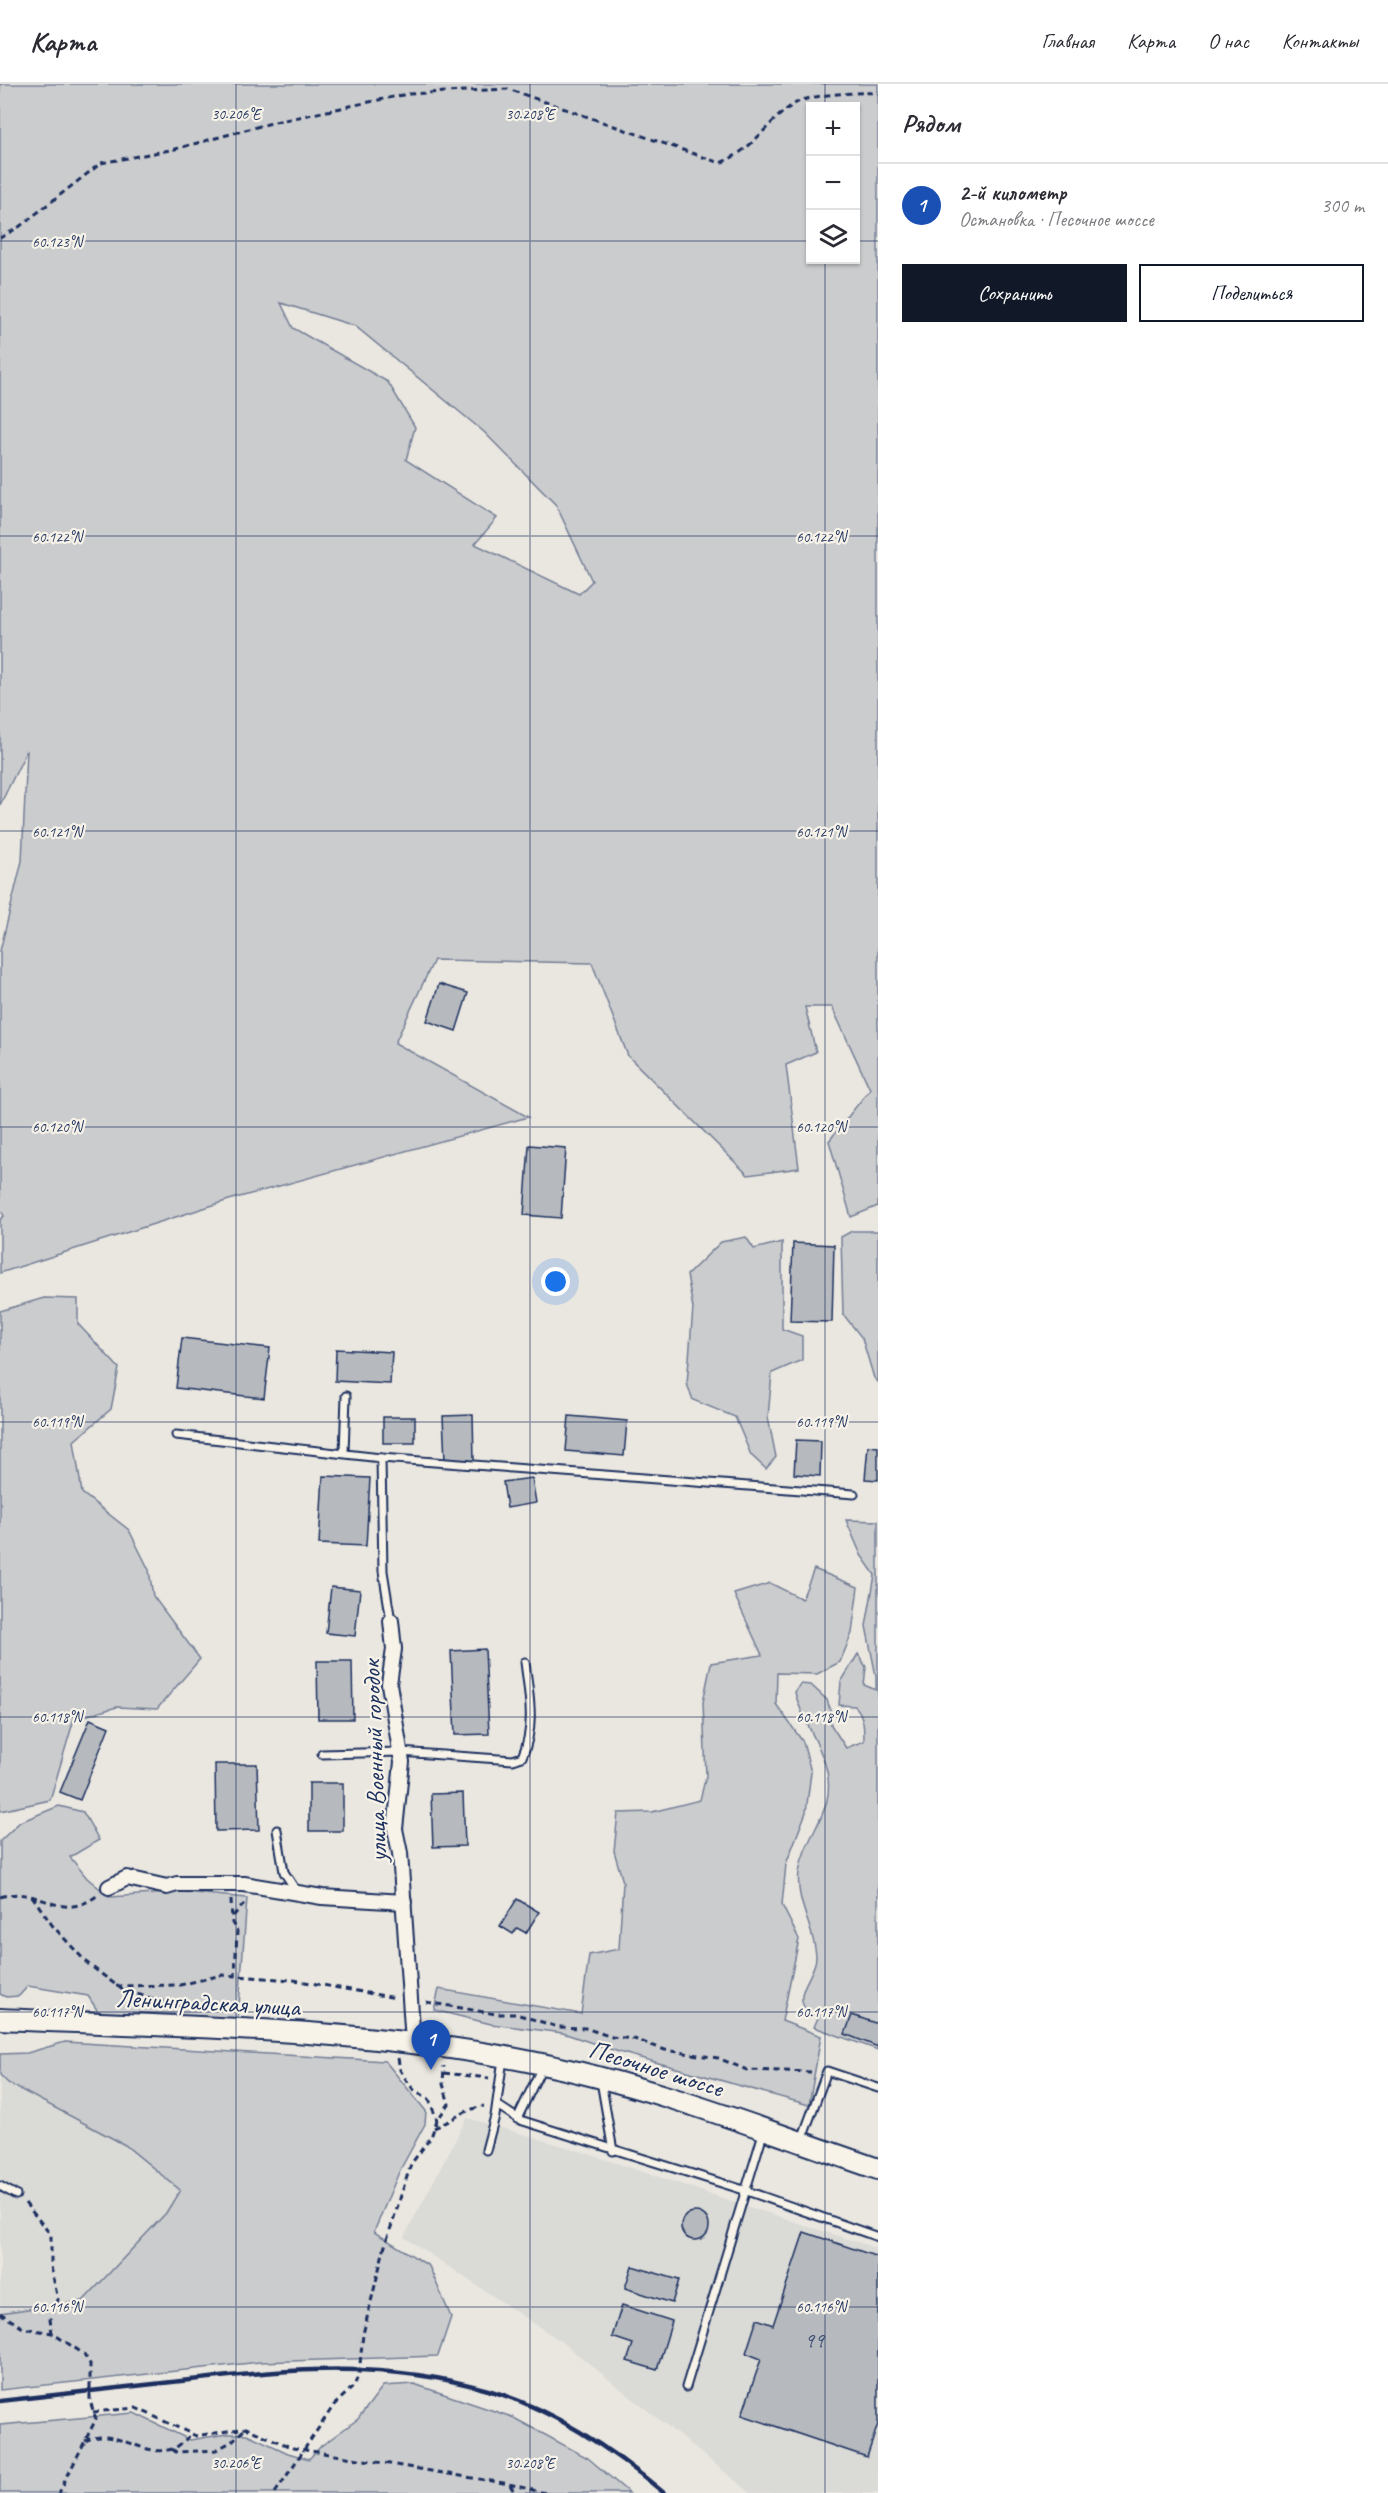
<!DOCTYPE html>
<html lang="ru">
<head>
<meta charset="utf-8">
<style>
	body { margin:0; font-family:Caveat,sans-serif; background:#f2f2f3; color:#2b2b33 }
	.controls { position:absolute; right:18px; top:18px; display:grid; overflow:hidden; border-radius:0px; box-shadow:0 2px 4px #0004 }
	.controls button { width:54px; height:54px; display:grid; place-items:center; padding:0; border:0; border-bottom:2px solid #e1e1e2; background:#fff; color:#2b2b33; font:30px sans-serif }
	.you { position:absolute; left:556px; top:1198px; width:21px; height:21px; margin:-15px; border:4px solid #fff; border-radius:50%; background:#1a73e8; box-shadow:0 0 0 9px #1a73e833 }
	.badge { display:grid; place-items:center; width:39px; height:39px; border-radius:50%; background:#111827; color:#fff; font-size:20px; font-weight:700 }
	.pin { position:absolute; translate:-50% -50px; filter:drop-shadow(0 2px 3px #0008) }
	.pin::after { content:''; position:absolute; top:32px; width:21px; height:18px; background:inherit; clip-path:polygon(0 0,100% 0,50% 100%) }
	.list { margin:0; padding:0; list-style:none }
	h2 { display:flex; justify-content:space-between; align-items:center; height:78px; margin:0; padding:0 24px; font-size:26px }
	h2 small { font-size:20px; font-weight:400; color:#7c7c81 }
	.list li { display:grid; grid-template-columns:39px 1fr auto; gap:18px; align-items:center; box-sizing:border-box; height:84px; padding:0 24px; border-top:2px solid #e1e1e2 }
	.list b { display:block; font-size:22px; white-space:nowrap }
	.list p { margin:0; font-size:20px; white-space:nowrap; color:#7c7c81 }
	.list em { font-size:20px; font-style:normal; color:#7c7c81 }
	.actions { display:flex; gap:12px; padding:18px 24px }
	.actions a { flex:1; padding:14px 0; border:2px solid #111827; border-radius:0px; text-align:center; font-size:21px; color:#111827 }
	.actions .main { background:#111827; color:#fff }
	.icon { flex:none; width:33px; height:33px; fill:none; stroke:currentColor; stroke-width:2; stroke-linecap:round; stroke-linejoin:round }
	.map { position:relative; flex:none; width:878px; height:2409px; overflow:hidden }
	header { display:flex; align-items:center; gap:36px; box-sizing:border-box; height:84px; padding:0 30px; background:#fff; border-bottom:2px solid #e1e1e2 }
	header strong { font-size:28px }
	nav { display:flex; gap:33px; margin-inline-start:auto; font-size:21px }
	main { display:flex }
	aside { flex:1; background:#fff }
	.map>svg:first-child { display:block }
	.built { fill:#dadad6 }
	.green { fill:#cbcccd; stroke:#737e96; stroke-width:1.5; fill-rule:evenodd }
	.building { fill:#b6babf; stroke:#1b2f5e; stroke-width:1.5 }
	.lines { fill:none; stroke-linecap:round; stroke-linejoin:round }
	.service-casing { stroke:#1b2f5e; stroke-width:11 }
	.minor-casing { stroke:#1b2f5e; stroke-width:18 }
	.secondary-casing { stroke:#1b2f5e; stroke-width:24 }
	.path { stroke:#1b2f5e; stroke-width:3; stroke-dasharray:6 4.5; stroke-linecap:butt }
	.service { stroke:#f7f3e8; stroke-width:7 }
	.minor { stroke:#f7f3e8; stroke-width:14 }
	.secondary { stroke:#f7f3e8; stroke-width:20 }
	.rail { stroke:#1b2f5e; stroke-width:4.5 }
	.ticks { fill:none; stroke:#1b2f5e; stroke-width:1.5; stroke-opacity:0.45 }
	.labels { text-anchor:middle; stroke-width:4.5; stroke-linejoin:round; paint-order:stroke }
	.number-label { font-size:22px; fill:#425276 }
	.street-label { font-size:26px; fill:#1b2f5e; stroke:#f7f3e8 }
	.ticks-label { font-size:15px; text-anchor:middle; fill:#1b2f5e; stroke:#f7f3e8; stroke-width:4.5; stroke-linejoin:round; paint-order:stroke }
</style>
</head>
<body>
<header>
<strong>Карта</strong>
<nav><a>Главная</a><a>Карта</a><a>О нас</a><a>Контакты</a></nav>
</header>
<main>
<div class="map">
<svg width="878" height="2409" viewBox="0 0 878 2409">
	<rect width="100%" height="100%" fill="#eae7e0"/>
	<filter id="ink" filterUnits="userSpaceOnUse"><feTurbulence type="fractalNoise" baseFrequency=".0167" numOctaves="2"/><feDisplacementMap in="SourceGraphic" scale="12" xChannelSelector="R" yChannelSelector="G"/><feConvolveMatrix kernelMatrix="1 2 1 2 8 2 1 2 1" color-interpolation-filters="sRGB"/></filter>
	<g filter="url(#ink)">
		<g class="built">
			<polygon points="0,1991 8,1999 125,2061 180,2106 166,2129 82,2218 0,2229"/>
			<polygon points="467,2034 570,2064 878,2165 878,2409 751,2409 562,2258 404,2153"/>
		</g>
		<g class="green">
			<path d="M0,0H878V1122L851,1133L829,1057L870,1005L832,923H805L816,968L786,981L799,1084L748,1091L628,972L592,879L434,876L395,959L528,1033L229,1116L0,1189V1136L4,1132L0,1125V867L22,777L27,666L0,721ZM810,22H856V176H810ZM281,219L355,242L484,348L556,421L592,497L579,510L475,460L497,434L406,376L415,343L388,298L293,244Z"/>
			<polygon points="852,1147 878,1147 878,1298 874,1294 862,1254 843,1230 841,1153"/>
			<polygon points="746,1153 754,1165 782,1158 782,1245 802,1252 802,1276 772,1289 768,1333 776,1373 766,1385 751,1371 735,1333 693,1316 687,1300 693,1224 687,1191 721,1158"/>
			<polygon points="44,1214 78,1215 78,1240 119,1284 111,1325 74,1357 82,1409 129,1446 149,1486 153,1512 200,1575 157,1625 117,1623 74,1635 50,1716 0,1727 0,1227"/>
			<path d="M846,1436L878,1437V1966L814,1943L820,1929L808,1933C806,1928 803,1922 802,1916C800,1903 816,1887 816,1873C815,1845 795,1818 799,1788C803,1760 822,1740 827,1716C836,1676 803,1644 795,1608L800,1600L811,1601L827,1616L831,1629V1641L846,1664L864,1657C864,1644 864,1631 855,1622L839,1621L841,1598L858,1570L866,1583L864,1601L876,1606V1592L866,1542L875,1491L861,1471Z"/>
			<polygon points="814,1485 858,1503 852,1549 840,1578 817,1590 777,1589 776,1620 803,1658 811,1688 806,1728 786,1780 782,1821 799,1855 782,1937 821,1952 809,2021 619,1968 563,1949 491,1940 434,1926 439,1905 581,1930 589,1871 619,1865 623,1798 614,1767 618,1729 652,1728 700,1716 706,1692 703,1618 711,1579 762,1571 734,1510 770,1499 802,1515"/>
			<polygon points="59,1722 83,1728 99,1756 70,1773 87,1794 110,1813 183,1808 247,1814 238,1935 99,1929 88,1912 28,1902 19,1912 6,1913 0,1910 0,1757 20,1738"/>
			<polygon points="65,1958 385,1977 426,2027 425,2040 399,2088 374,2148 429,2182 451,2233 438,2272 260,2278 0,2306 0,2229 83,2217 166,2129 180,2106 125,2061 8,1999 0,1991 0,1970 27,1969"/>
			<polygon points="414,2300 512,2333 588,2374 629,2409 0,2409 0,2341 134,2329 190,2356 227,2350 247,2350 288,2369 309,2375 321,2362 358,2335 383,2302"/>
		</g>
		<g class="building">
			<polygon points="439,900 468,909 456,947 427,937"/>
			<polygon points="529,1061 566,1064 561,1134 524,1131"/>
			<polygon points="793,1159 834,1161 832,1238 790,1237"/>
			<polygon points="182,1254 270,1264 264,1314 176,1304"/>
			<polygon points="336,1265 392,1268 390,1300 335,1297"/>
			<polygon points="473,1331 474,1377 445,1377 443,1332"/>
			<polygon points="569,1332 627,1337 624,1372 566,1367"/>
			<rect x="383" y="1333" width="32" height="26"/>
			<polygon points="796,1356 821,1357 820,1392 794,1390"/>
			<polygon points="868,1362 878,1363 878,1396 865,1395"/>
			<polygon points="323,1392 370,1394 366,1462 319,1460"/>
			<polygon points="532,1394 536,1419 507,1424 503,1398"/>
			<polygon points="331,1503 360,1506 355,1552 326,1549"/>
			<polygon points="485,1565 489,1650 455,1651 451,1567"/>
			<polygon points="317,1577 352,1577 353,1635 318,1635"/>
			<polygon points="90,1635 109,1643 80,1716 60,1708"/>
			<polygon points="215,1680 257,1680 259,1746 216,1747"/>
			<rect x="309" y="1699" width="34" height="48"/>
			<polygon points="463,1709 465,1762 433,1763 431,1710"/>
			<polygon points="517,1815 539,1828 526,1849 517,1844 513,1850 500,1842"/>
			<polygon points="852,1931 878,1940 878,1963 845,1950"/>
			<circle cx="695" cy="2142" r="14"/>
			<polygon points="804,2148 878,2173 878,2340 867,2373 742,2331 761,2275 746,2269 757,2235 773,2241"/>
			<polygon points="632,2182 679,2196 672,2219 625,2204"/>
			<polygon points="622,2221 672,2237 657,2286 627,2277 633,2260 612,2253"/>
		</g>
		<g class="lines">
			<defs>
				<g id="service">
					<polyline points="176,1351 381,1374"/>
					<polyline points="344,1369 346,1312"/>
					<polyline points="391,1537 383,1487 381,1374 854,1410"/>
					<path d="M322,1670L400,1668L513,1676L522,1673C536,1642 529,1611 525,1578"/>
					<polyline points="277,1746 284,1788 297,1808"/>
					<polyline points="601,1997 613,2067"/>
					<polyline points="497,2021 520,2036 747,2107 878,2153"/>
					<polyline points="517,2035 542,1983"/>
					<polyline points="802,2055 827,1987 878,2004"/>
					<polyline points="486,2066 495,2032 503,1975"/>
					<polyline points="0,2102 16,2111"/>
					<polyline points="686,2303 764,2046"/>
				</g>
				<g id="minor">
					<polyline points="391,1537 394,1565 389,1600 402,1678 395,1745 400,1769 413,1958"/>
					<polyline points="109,1803 127,1794 167,1803 177,1800 244,1800 322,1813 404,1818"/>
				</g>
				<path id="secondary" d="M0,1935C177,1943 358,1943 532,1978C650,2001 764,2046 878,2085"/>
			</defs>
			<use href="#service" class="service-casing"/>
			<use href="#minor" class="minor-casing"/>
			<use href="#secondary" class="secondary-casing"/>
			<g class="path">
				<path d="M0,154L19,143L101,79L175,65L275,38L407,10L508,5L720,79C755,66 767,36 796,19C811,10 860,8 878,9"/>
				<polyline points="32,1812 52,1841 87,1879 112,1898 123,1906 182,1923"/>
				<path d="M0,1813C42,1800 58,1841 98,1811"/>
				<polyline points="231,1816 232,1839 237,1847 235,1893"/>
				<polyline points="233,1832 247,1817"/>
				<polyline points="116,1902 180,1901 222,1891 294,1896 396,1914"/>
				<polyline points="426,1918 496,1930 516,1930 558,1943 585,1944 612,1953 634,1955 665,1966 718,1974 747,1986 814,1988"/>
				<polyline points="398,1974 400,1986 407,1997 413,2005 429,2015 437,2036"/>
				<polyline points="444,1989 489,1994"/>
				<path d="M434,2044C452,2037 465,2025 484,2022"/>
				<polyline points="25,2119 51,2151 51,2183 58,2216 50,2235 52,2249"/>
				<polyline points="0,2229 23,2244 52,2249 84,2270 90,2280 90,2317 96,2335 59,2409"/>
				<polyline points="93,2328 136,2324 196,2352 246,2344 293,2364 509,2400 545,2409"/>
				<path d="M85,2357C115,2342 142,2374 172,2365C179,2363 185,2355 191,2351"/>
				<polyline points="172,2365 176,2368 216,2366 231,2358 245,2345"/>
				<polyline points="510,2401 515,2409"/>
				<polyline points="275,2409 334,2321 354,2302 359,2290 363,2250 384,2165 411,2080 431,2053 437,2036 449,2020 443,2000 444,1982"/>
			</g>
			<use href="#service" class="service"/>
			<use href="#minor" class="minor"/>
			<use href="#secondary" class="secondary"/>
			<path class="rail" d="M0,2317C63,2310 127,2303 190,2296C294,2285 386,2276 488,2306C553,2325 613,2366 664,2409"/>
		</g>
	</g>
	<path class="ticks" d="M236,0V2409M530,0V2409M825,0V22M0,157H810M856,157H878M825,176V2409M0,452H878M0,747H878M0,1043H878M0,1338H878M0,1633H878M0,1928H878M0,2223H878"/>
	<g class="labels">
		<g class="number-label">
			<text x="814" y="2263">99</text>
		</g>
		<g class="street-label">
			<text transform="translate(374 1677) rotate(-92)" y="9">улица Военный городок</text>
			<text transform="translate(208 1918) rotate(3)" y="9">Ленинградская улица</text>
			<text transform="translate(656 1984) rotate(17)" y="9">Песочное шоссе</text>
		</g>
	</g>
	<g class="ticks-label">
		<text x="236" y="35">30.206°E</text>
		<text x="530" y="35">30.208°E</text>
		<text x="57" y="163">60.123°N</text>
		<text x="57" y="458">60.122°N</text>
		<text x="821" y="458">60.122°N</text>
		<text x="57" y="753">60.121°N</text>
		<text x="821" y="753">60.121°N</text>
		<text x="57" y="1048">60.120°N</text>
		<text x="821" y="1048">60.120°N</text>
		<text x="57" y="1343">60.119°N</text>
		<text x="821" y="1343">60.119°N</text>
		<text x="57" y="1638">60.118°N</text>
		<text x="821" y="1638">60.118°N</text>
		<text x="57" y="1933">60.117°N</text>
		<text x="821" y="1933">60.117°N</text>
		<text x="57" y="2228">60.116°N</text>
		<text x="821" y="2228">60.116°N</text>
		<text x="236" y="2384">30.206°E</text>
		<text x="530" y="2384">30.208°E</text>
	</g>
</svg>
<div class="controls">
<button>+</button>
<button>−</button>
<button><svg class="icon" aria-label="layers" viewBox="0 0 24 24"><path d="M12 4l9 5-9 5-9-5zM3 14l9 5 9-5"/></svg></button>
</div>
<div class="you"></div>
<div class="pin badge" style="left:431px;top:1986px;background:#1a4fb4">1</div>
</div>
<aside>
<h2>Рядом<small></small></h2>
<ul class="list">
<li><span class="badge" style="background:#1a4fb4">1</span><div><b>2-й километр</b><p>Остановка · Песочное шоссе</p></div><em>300 m</em></li>
</ul>
<div class="actions"><a class="main">Сохранить</a><a>Поделиться</a></div>
</aside>
</main>
</body>
</html>
